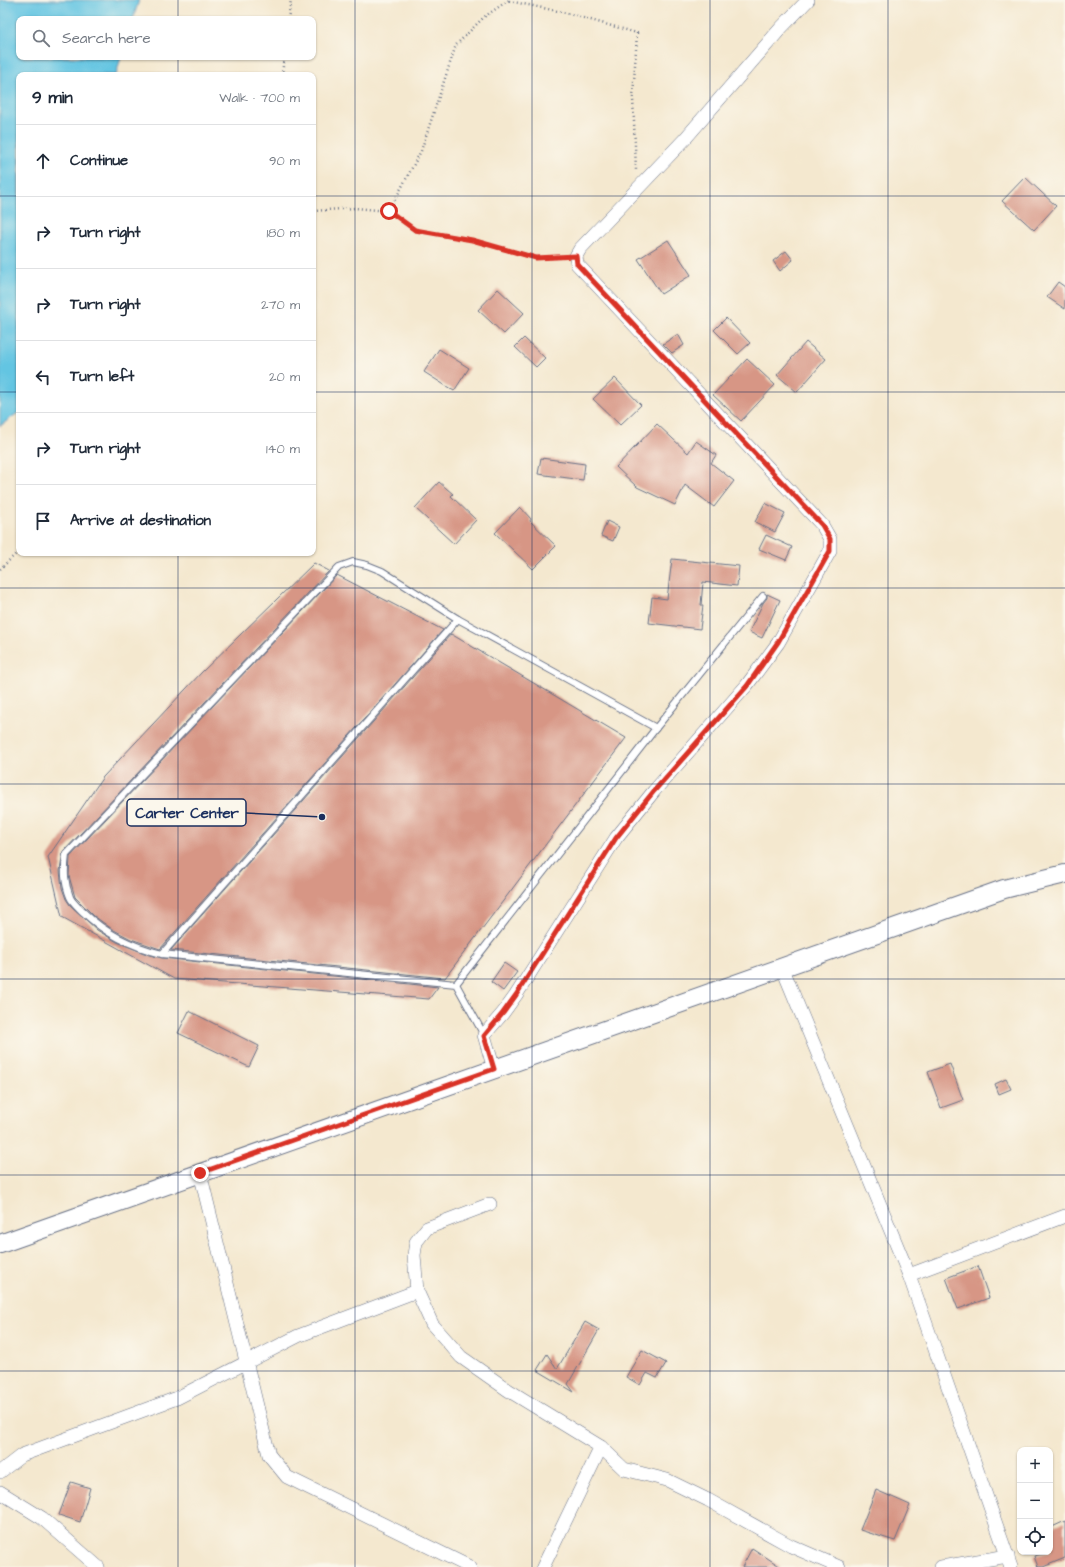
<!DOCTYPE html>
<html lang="en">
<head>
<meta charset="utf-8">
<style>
	body { margin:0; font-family:"Architects Daughter",sans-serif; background:#f2f2f3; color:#1f2937 }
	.controls { position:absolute; right:12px; bottom:12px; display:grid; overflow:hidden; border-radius:8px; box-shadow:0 1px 3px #0004 }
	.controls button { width:36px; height:36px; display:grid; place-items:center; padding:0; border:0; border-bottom:1px solid #e0e1e3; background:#fff; color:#1f2937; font:20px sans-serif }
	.stop { position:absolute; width:12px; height:12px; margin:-9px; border:3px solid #d93025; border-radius:50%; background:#fff }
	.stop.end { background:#d93025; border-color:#fff; box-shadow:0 1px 4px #0008 }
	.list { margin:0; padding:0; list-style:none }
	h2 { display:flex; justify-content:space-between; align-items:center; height:52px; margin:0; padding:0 16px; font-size:17px }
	h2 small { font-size:13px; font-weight:400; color:#747a83 }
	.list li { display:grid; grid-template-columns:26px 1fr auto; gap:12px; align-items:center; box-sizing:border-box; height:72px; padding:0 16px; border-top:1px solid #e0e1e3 }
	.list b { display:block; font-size:15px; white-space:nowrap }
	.list em { font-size:13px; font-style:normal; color:#747a83 }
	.icon { flex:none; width:22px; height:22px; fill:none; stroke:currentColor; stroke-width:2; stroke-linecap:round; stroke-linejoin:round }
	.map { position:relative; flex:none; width:1065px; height:1567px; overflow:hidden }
	.search { position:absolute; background:#fff; box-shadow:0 1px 3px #0004; left:16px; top:16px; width:300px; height:44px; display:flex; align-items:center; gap:10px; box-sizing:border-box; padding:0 14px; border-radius:8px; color:#747a83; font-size:15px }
	.panel { position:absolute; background:#fff; box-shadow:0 1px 3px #0004; left:16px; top:72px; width:300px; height:484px; border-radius:8px }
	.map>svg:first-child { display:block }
	.water { fill:#64c5e2; stroke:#407aa0 }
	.building { fill:#d79685 }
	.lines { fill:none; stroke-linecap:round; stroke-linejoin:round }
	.service-casing { stroke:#677086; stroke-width:8 }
	.minor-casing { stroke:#677086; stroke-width:14 }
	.secondary-casing { stroke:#677086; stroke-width:20 }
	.path { stroke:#677086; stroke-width:2.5; stroke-dasharray:1 3; stroke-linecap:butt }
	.service { stroke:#fff; stroke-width:6 }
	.minor { stroke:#fff; stroke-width:13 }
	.secondary { stroke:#fff; stroke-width:18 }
	.route { stroke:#d93025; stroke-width:5 }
	.grid { fill:none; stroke:#1b2f5e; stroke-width:1; stroke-opacity:0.55 }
	.leader { fill:none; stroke:#1b2f5e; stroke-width:1.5 }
	.callout-dot { fill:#1b2f5e; stroke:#fbf7ec; stroke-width:1.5 }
	.callout { fill:#fbf7ec; stroke:#1b2f5e; stroke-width:1.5 }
	.callout-label { font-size:15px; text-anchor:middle; font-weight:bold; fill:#1b2f5e }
</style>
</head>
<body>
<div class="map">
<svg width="1065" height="1567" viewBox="0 0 1065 1567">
	<rect width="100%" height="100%" fill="#fbf7ec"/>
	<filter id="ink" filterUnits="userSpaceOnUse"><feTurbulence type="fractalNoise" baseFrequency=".025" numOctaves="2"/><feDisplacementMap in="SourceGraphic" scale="8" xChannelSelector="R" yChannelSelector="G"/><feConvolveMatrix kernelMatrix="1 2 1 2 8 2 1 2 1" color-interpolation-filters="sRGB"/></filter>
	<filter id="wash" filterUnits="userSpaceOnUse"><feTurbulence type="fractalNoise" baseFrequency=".012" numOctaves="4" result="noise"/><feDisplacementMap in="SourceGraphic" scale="16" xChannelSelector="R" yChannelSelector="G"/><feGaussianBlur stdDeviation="0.9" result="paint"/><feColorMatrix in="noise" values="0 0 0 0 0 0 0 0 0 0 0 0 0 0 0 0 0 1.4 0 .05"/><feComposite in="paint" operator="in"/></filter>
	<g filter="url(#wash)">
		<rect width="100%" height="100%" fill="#f4e8cf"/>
		<polygon class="water" points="0,0 139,0 133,19 19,19 19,57 121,57 116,75 19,75 19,412 0,426"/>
		<g id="blocks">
			<g class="building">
				<polygon points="1025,177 1056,206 1034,230 1002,201"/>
				<polygon points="668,240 691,275 661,294 638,259"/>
				<polygon points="786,251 793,260 780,271 773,261"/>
				<polygon points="1058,282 1065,287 1065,309 1047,297"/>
				<polygon points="498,289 524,313 504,334 478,310"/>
				<polygon points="726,318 750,343 738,354 714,330"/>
				<polygon points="678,334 684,345 672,353 663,344"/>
				<polygon points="524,338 545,358 536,367 515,347"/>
				<polygon points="806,342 826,359 797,392 777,375"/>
				<polygon points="439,349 469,368 454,391 424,372"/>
				<polygon points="747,359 775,385 741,421 713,395"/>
				<polygon points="615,378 641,405 620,425 593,399"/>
				<polygon points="657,424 688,453 696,441 716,455 711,463 734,481 714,507 685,485 675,505 637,487 616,467"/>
				<polygon points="541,458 585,464 583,480 538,474"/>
				<polygon points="439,482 453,494 451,496 476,520 454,544 415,508"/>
				<polygon points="765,503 785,513 775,532 755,522"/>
				<polygon points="520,507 531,519 530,521 556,546 533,569 495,533"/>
				<polygon points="607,521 619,527 613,541 601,536"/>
				<polygon points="766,535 792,547 786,560 759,549"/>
				<polygon points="672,559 739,566 737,586 703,582 701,605 703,605 700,629 649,623 652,597 667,599"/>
				<polygon points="314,563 329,571 63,852 60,871 62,888 66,899 70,905 97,930 117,942 149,955 162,958 438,987 429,999 174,979 62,917 48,857 103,777 202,672"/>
				<polygon points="337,575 443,630 160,949 131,939 112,929 94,916 75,897 69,876 70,857"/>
				<polygon points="767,594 780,600 762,638 749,632 763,603 767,598"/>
				<polygon points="451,634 626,738 445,978 171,950"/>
				<polygon points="504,963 517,972 503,991 491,982"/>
				<polygon points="189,1011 259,1046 249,1067 178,1033"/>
				<polygon points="950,1064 963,1100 941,1108 928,1072"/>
				<polygon points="1006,1079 1011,1089 999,1094 995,1084"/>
				<polygon points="978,1266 989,1298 958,1309 946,1278"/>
				<polygon points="585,1322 599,1330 568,1384 574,1392 537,1370 547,1354 557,1369"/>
				<polygon points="642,1350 666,1363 657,1378 647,1373 640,1385 626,1377"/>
				<polygon points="71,1482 90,1488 80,1522 59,1515"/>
				<polygon points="876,1490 910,1505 895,1541 860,1530"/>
				<polygon points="1065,1521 1065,1558 1043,1567 1038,1567 1034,1556 1050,1552 1050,1528"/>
				<polygon points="752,1548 781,1567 742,1567"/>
			</g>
		</g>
	</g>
	<g filter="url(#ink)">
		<use href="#blocks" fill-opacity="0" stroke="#677086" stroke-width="1"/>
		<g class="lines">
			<defs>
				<g id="service">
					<polyline points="162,954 458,619"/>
					<polyline points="456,984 656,728 763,596"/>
					<path d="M484,1035L456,984L162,954C130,946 106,934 82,911C78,907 72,902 70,897C64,882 64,871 66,855L339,567L353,562L367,565L382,571L458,619L656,728"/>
				</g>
				<g id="minor">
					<polyline points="782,967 909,1275 1011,1567"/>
					<polyline points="494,1069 484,1035 503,1013 516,995 616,838 654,791 747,685 778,643 830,551 830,539 822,525 577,264 576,256 580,249 684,140 781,28 808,0"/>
					<polyline points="200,1173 269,1455 287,1477 470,1567"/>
					<polyline points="490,1204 427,1228 416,1242 414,1255 417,1291 432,1324 461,1357 508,1390 601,1447 624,1469 667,1480 708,1500 791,1546 839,1567"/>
					<polyline points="909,1275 1065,1216"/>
					<polyline points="0,1472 22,1455 177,1398 298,1336 417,1291"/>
					<polyline points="0,1492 42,1518 98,1567"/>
					<polyline points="543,1567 601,1447"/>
					<polyline points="941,1567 1008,1556"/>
				</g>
				<polyline id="secondary" points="0,1244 1004,889 1065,874"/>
			</defs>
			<use href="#service" class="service-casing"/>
			<use href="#minor" class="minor-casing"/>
			<use href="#secondary" class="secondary-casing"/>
			<g class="path">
				<polyline points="509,1 562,12 637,33 633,97 636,170"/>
				<polyline points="288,19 291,0"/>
				<polyline points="282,75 284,57"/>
				<polyline points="313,211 355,208 389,211 415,230 472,240 536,258 563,257"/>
				<polyline points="389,211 421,151 456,45 484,17 509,0"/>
				<polyline points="0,569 19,551"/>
			</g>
			<use href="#service" class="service"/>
			<use href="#minor" class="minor"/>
			<use href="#secondary" class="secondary"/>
		</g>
	</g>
	<g class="lines" filter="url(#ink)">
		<polyline class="route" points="200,1173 494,1069 484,1036 503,1013 516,995 616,838 654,791 747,686 778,642 830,551 830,539 822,525 577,264 576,256 536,258 472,240 415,230 389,211"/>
	</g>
	<path class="grid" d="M178,0V19M355,0V1567M532,0V1567M710,0V1567M888,0V1567M178,57V75M0,196H19M313,196H1065M0,392H19M313,392H1065M178,553V1567M0,588H1065M0,784H1065M0,979H1065M0,1175H1065M0,1371H1065"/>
	<path class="leader" d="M322 817L246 813"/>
	<circle class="callout-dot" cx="322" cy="817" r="4"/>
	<rect class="callout" x="127" y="799" width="119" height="27" rx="4"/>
	<g class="callout-label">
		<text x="187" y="818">Carter Center</text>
	</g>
</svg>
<div class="controls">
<button>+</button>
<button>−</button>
<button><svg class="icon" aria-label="locate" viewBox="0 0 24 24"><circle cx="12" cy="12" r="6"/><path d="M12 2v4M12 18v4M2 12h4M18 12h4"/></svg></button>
</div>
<div class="stop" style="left:389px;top:211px"></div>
<div class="stop end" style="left:200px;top:1173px"></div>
<div class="search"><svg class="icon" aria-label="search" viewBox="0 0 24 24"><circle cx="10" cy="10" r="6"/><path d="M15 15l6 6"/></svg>Search here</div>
<section class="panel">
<h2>9 min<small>Walk · 700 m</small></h2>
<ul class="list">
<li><svg class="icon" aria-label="ahead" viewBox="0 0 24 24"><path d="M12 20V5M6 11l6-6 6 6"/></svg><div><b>Continue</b></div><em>90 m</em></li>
<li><svg class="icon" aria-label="right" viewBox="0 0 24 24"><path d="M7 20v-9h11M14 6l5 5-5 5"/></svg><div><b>Turn right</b></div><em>180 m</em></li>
<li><svg class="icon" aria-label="right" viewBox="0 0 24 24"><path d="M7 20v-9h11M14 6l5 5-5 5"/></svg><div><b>Turn right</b></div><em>270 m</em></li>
<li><svg class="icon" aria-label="left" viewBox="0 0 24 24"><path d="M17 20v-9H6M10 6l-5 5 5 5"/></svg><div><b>Turn left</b></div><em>20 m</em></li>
<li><svg class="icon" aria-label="right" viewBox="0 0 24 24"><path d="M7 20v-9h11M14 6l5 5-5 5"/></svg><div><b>Turn right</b></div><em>140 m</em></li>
<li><svg class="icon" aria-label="arrive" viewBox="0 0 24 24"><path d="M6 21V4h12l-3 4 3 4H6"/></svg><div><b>Arrive at destination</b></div></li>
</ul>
</section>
</div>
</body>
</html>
